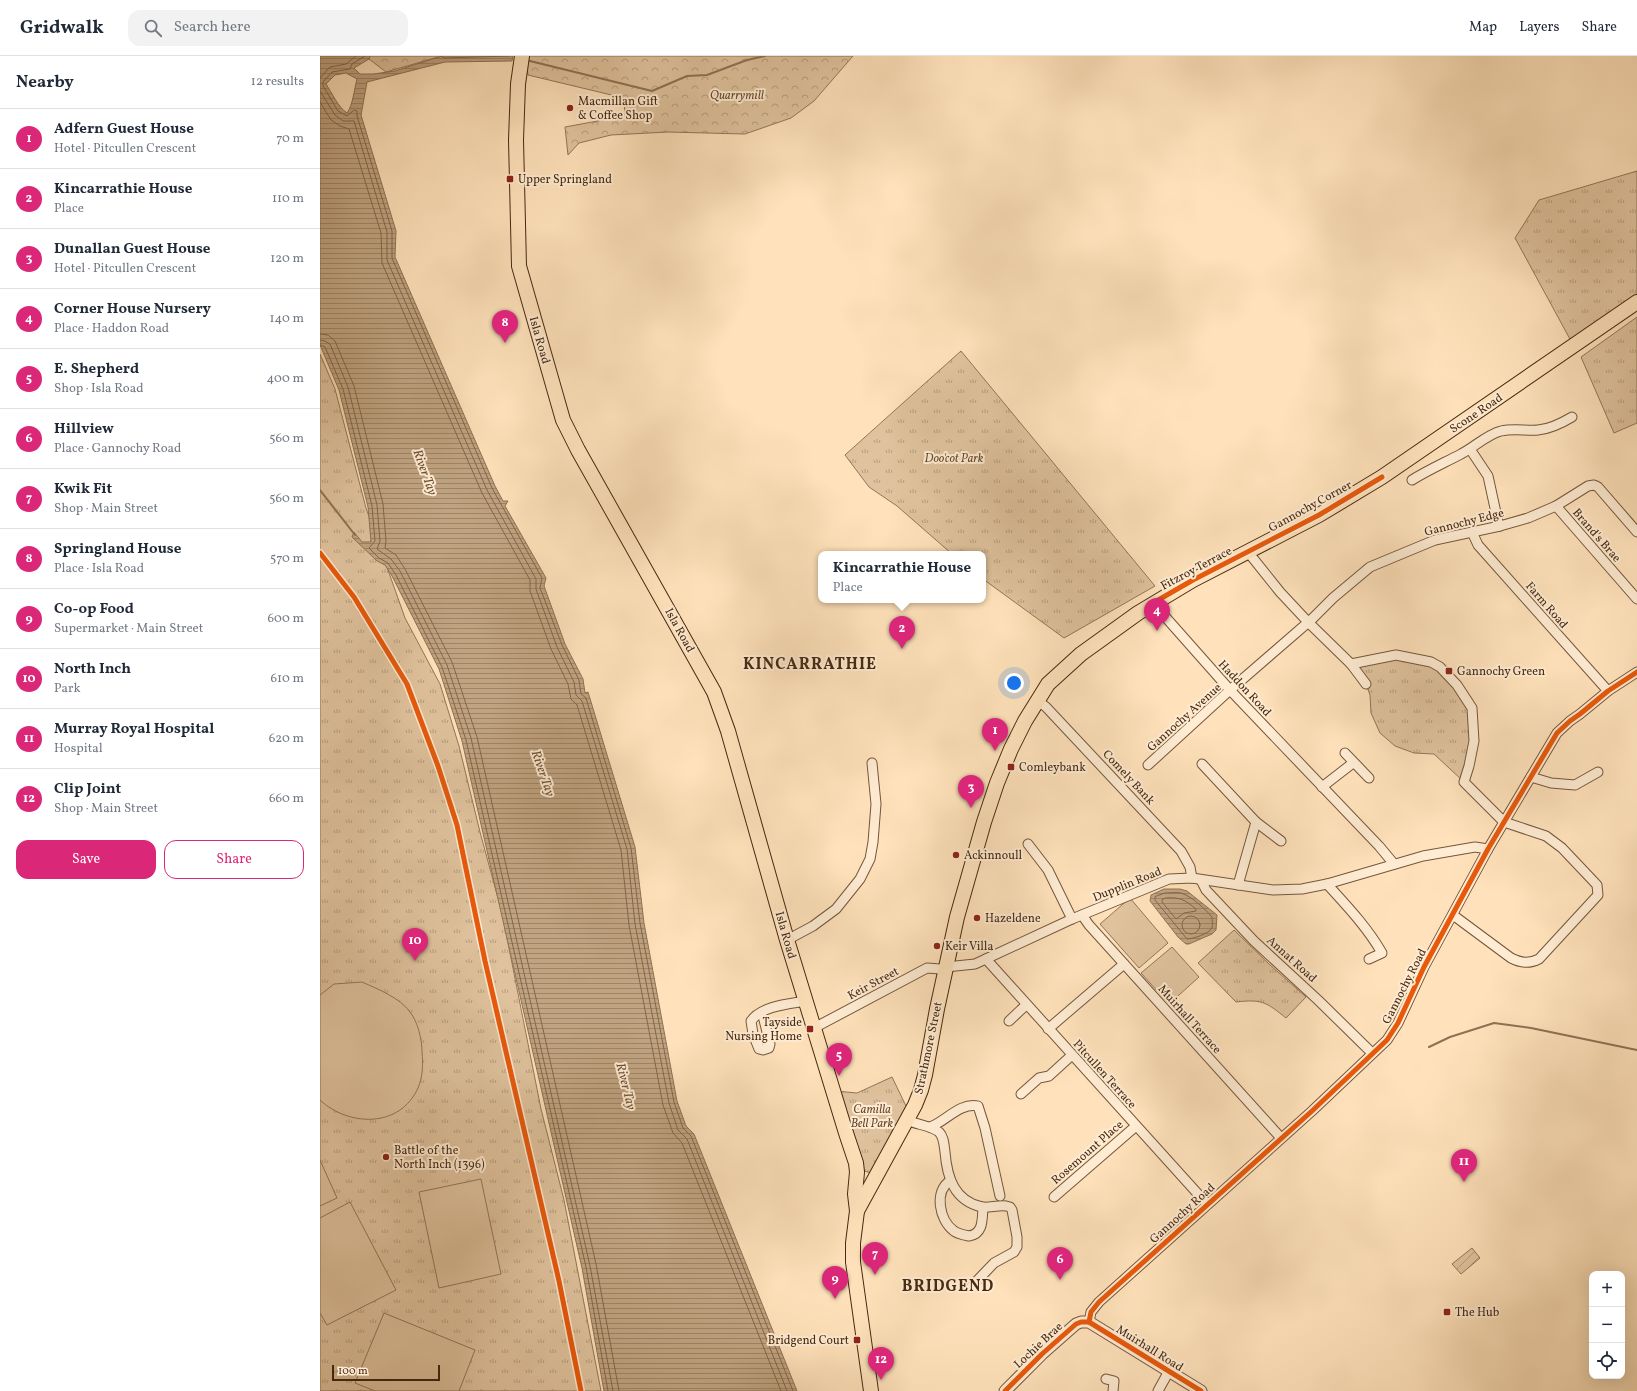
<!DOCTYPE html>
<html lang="en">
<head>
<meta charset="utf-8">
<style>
	body { margin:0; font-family:Vollkorn,serif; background:#f2f2f3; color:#1f2937 }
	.controls { position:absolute; right:12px; bottom:12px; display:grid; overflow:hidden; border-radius:8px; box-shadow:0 4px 16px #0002 }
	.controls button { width:36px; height:36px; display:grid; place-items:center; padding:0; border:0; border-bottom:1px solid #e0e1e3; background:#fff; color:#1f2937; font:20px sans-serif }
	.scale { position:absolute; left:12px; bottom:10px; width:108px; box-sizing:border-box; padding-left:4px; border:2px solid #462911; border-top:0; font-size:11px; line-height:14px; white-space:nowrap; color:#462911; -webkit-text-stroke:3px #ffecd3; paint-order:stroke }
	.you { position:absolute; left:694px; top:627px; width:14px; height:14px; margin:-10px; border:3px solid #fff; border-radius:50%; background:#1a73e8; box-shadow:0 0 0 6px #1a73e833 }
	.badge { display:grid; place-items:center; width:26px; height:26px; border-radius:50%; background:#db2777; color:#fff; font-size:13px; font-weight:700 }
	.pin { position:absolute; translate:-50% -33px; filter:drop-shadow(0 1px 2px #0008) }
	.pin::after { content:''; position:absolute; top:21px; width:14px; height:12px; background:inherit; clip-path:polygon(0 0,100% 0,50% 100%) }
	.popup { position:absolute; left:498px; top:495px; width:168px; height:52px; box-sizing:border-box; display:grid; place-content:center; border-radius:8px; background:#fff; filter:drop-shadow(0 1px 3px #0005); font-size:13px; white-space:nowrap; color:#747a83 }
	.popup b { font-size:15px; color:#1f2937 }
	.popup::after { content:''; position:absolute; left:50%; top:100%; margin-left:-8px; border:8px solid transparent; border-top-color:#fff }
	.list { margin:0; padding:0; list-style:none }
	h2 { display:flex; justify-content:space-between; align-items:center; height:52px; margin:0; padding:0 16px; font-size:17px }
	h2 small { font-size:13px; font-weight:400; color:#747a83 }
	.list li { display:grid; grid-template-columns:26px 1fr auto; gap:12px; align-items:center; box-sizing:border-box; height:60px; padding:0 16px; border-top:1px solid #e0e1e3 }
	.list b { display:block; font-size:15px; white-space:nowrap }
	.list p { margin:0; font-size:13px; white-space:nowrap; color:#747a83 }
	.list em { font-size:13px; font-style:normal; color:#747a83 }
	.actions { display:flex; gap:8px; padding:12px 16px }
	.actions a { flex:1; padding:9px 0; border:1px solid #db2777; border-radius:12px; text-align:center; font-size:14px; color:#db2777 }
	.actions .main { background:#db2777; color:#fff }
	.icon { flex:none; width:22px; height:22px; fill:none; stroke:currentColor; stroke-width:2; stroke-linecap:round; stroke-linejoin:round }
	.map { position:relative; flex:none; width:1317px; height:1335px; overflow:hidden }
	header { display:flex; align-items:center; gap:24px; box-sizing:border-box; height:56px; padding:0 20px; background:#fff; border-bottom:1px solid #e0e1e3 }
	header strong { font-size:19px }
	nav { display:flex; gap:22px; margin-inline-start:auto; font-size:14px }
	.search { width:280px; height:36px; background:#f2f2f3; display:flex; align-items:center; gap:10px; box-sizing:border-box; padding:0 14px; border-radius:12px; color:#747a83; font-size:15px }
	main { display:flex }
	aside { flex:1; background:#fff }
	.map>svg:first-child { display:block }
	.grass { fill:url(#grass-tufts); stroke:#937658 }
	.forest { fill:url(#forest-crowns); stroke:#937658 }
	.garden { fill:url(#garden-furrows); stroke:#937658 }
	.pitch { fill:#e0c39e; stroke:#937658 }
	.water { fill:url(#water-rules); stroke:#8f7254; fill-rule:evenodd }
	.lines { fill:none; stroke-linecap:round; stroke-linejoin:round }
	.shore { stroke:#836649; stroke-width:1 }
	.stream { stroke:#8f7254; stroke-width:2 }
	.minor-casing { stroke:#74573c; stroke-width:11 }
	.tertiary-casing { stroke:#74573c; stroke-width:13 }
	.primary-casing { stroke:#462911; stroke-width:16 }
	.minor { stroke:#ffecd3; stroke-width:9 }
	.tertiary { stroke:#ffecd3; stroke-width:11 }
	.primary { stroke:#ffe2bb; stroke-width:14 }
	.cycleway-casing { stroke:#ffecd3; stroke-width:8 }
	.cycleway { stroke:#e8590c; stroke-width:5 }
	.poi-dot { fill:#8f2418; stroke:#ffecd3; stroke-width:1.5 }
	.labels { text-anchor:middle; stroke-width:4; stroke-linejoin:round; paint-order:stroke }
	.park-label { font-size:12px; font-style:italic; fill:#65482d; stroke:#ffecd3 }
	.poi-label { font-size:12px; fill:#462911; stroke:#ffecd3; text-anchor:start }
	.street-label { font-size:12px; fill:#462911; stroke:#ffecd3 }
	.water-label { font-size:13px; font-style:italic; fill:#6b4e33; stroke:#ffecd3 }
	.district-label { font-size:16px; font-weight:bold; letter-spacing:1px; fill:#462911; stroke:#ffecd3 }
</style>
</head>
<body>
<header>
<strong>Gridwalk</strong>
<div class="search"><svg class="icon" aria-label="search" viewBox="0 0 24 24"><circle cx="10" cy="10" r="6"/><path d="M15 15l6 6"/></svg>Search here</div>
<nav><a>Map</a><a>Layers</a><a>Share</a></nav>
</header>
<main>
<aside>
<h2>Nearby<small>12 results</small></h2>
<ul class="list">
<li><span class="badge">1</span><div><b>Adfern Guest House</b><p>Hotel · Pitcullen Crescent</p></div><em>70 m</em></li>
<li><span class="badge">2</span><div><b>Kincarrathie House</b><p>Place</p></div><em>110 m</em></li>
<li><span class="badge">3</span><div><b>Dunallan Guest House</b><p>Hotel · Pitcullen Crescent</p></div><em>120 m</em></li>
<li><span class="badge">4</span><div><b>Corner House Nursery</b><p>Place · Haddon Road</p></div><em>140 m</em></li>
<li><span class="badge">5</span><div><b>E. Shepherd</b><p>Shop · Isla Road</p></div><em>400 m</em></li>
<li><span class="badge">6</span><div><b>Hillview</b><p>Place · Gannochy Road</p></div><em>560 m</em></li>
<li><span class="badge">7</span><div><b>Kwik Fit</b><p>Shop · Main Street</p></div><em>560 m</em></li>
<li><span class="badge">8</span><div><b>Springland House</b><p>Place · Isla Road</p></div><em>570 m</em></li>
<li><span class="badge">9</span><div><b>Co-op Food</b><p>Supermarket · Main Street</p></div><em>600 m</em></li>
<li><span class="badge">10</span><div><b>North Inch</b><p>Park</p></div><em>610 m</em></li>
<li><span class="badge">11</span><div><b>Murray Royal Hospital</b><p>Hospital</p></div><em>620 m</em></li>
<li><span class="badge">12</span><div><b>Clip Joint</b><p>Shop · Main Street</p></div><em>660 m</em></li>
</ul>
<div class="actions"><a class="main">Save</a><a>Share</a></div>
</aside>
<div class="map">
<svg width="1317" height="1335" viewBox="0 0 1317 1335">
	<defs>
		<pattern id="grass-tufts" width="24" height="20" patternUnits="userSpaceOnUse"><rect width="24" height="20" fill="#e0c39e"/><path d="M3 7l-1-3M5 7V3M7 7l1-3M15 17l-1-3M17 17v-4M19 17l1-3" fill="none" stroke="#b79e7f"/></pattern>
		<pattern id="forest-crowns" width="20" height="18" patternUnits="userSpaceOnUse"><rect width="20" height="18" fill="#e0c39e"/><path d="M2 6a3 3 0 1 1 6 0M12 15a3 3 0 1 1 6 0" fill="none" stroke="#b79e7f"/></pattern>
		<pattern id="garden-furrows" width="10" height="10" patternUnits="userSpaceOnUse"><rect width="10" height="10" fill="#e0c39e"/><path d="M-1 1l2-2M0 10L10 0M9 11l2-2" fill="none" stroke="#b79e7f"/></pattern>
		<pattern id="water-rules" width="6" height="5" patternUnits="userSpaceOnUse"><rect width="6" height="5" fill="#c0a381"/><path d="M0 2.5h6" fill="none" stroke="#9e8568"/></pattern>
	</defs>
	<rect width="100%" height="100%" fill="#ffe2bb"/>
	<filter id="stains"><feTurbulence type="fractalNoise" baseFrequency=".005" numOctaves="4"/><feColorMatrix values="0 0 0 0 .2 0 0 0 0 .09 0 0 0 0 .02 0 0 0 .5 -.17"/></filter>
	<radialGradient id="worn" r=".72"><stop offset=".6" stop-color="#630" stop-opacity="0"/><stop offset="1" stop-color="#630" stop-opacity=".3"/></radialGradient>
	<g class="grass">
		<polygon points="1317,115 1317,240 1251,285 1195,182 1219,144"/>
		<polygon points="1317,261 1317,367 1294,377 1261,301"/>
		<polygon points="641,295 835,530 744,582 663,523 663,498 632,498 577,450 549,431 525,399"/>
		<polygon points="0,298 15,333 46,452 85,562 120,628 139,690 160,776 182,857 221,1053 244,1144 281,1335 0,1335"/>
		<polygon points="1076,599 1111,606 1152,652 1154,685 1144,726 1114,698 1094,697 1075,690 1060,677 1051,657 1050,639 1046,628 1031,608"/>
		<path d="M914,874L950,909L986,941L966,962C946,946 942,943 916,946L878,907Z"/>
		<polygon points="572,1021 587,1052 551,1117 541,1114 516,1035 537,1037"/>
	</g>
	<g class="forest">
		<polygon points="50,0 132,0 122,0 66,16 49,3"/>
		<polygon points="206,0 533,0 494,45 471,62 425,78 348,76 291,79 259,87 248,99 245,71 305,60 304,42 208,19"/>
	</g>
	<polygon class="garden" points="1152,1192 1160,1202 1141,1218 1132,1208"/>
	<g class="pitch">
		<polygon points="810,842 848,887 819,912 780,868"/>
		<polygon points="852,891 879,921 849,948 821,917"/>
		<path d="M42,926C58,933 80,942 90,956C98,966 102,984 102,996C103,1008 103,1020 98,1032C80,1072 29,1071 0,1044V939L14,928Z"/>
		<polygon points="0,1104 17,1142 0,1150"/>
		<polygon points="161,1123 181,1218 119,1232 99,1136"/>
		<polygon points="30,1146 76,1234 7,1269 0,1257 0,1162"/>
		<polygon points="64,1257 155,1294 139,1335 55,1335 35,1327"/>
	</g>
	<g class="water">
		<path d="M0,0H50L49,3L34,12L40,18H53L75,15L122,0H193L192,5L125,6L47,26L41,59L76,175L75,201L175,430L183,445H188L185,450L226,522L224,530L245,588L263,623L265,637L268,636L315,791L324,867L357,1045L366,1070L374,1078L477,1335H284L262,1212L142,685L119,613L72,520L65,509L57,505L32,481L34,476L42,486H51L48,451L19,334L0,289ZM26,17L37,23C34,34 33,49 27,57C18,51 12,37 6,28L15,19Z"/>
		<polygon points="844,833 860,833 867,835 897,859 896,874 892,878 869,888 866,888 858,881 830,845 831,839"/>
	</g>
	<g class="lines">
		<g class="shore">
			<polyline points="45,0 32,8 30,13 12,16 3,26 3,30 18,55 27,60 34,54 37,55 37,60 72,175 72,202 172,432 222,522 220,532 242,589 259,624 261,638 266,642 311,792 320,867 354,1046 363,1072 371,1080 473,1335"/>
			<polyline points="121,0 124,2 189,0"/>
			<polyline points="0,22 10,11 26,8 36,0"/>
			<polyline points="0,35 15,59 23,65 34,65 67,176 67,204 167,434 216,523 216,533 237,591 254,626 256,639 262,645 307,793 315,868 349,1047 358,1074 367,1083 467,1335"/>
			<polyline points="0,46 11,64 20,70 29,73 61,177 62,207 162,437 210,524 210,535 231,593 248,628 251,643 257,649 301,794 309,869 343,1049 353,1077 362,1087 461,1335"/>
			<polyline points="0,278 8,279 15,285 34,330 63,448 66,485 65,492 76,499 85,513 132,606 157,681 276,1208 299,1335"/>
			<polyline points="0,284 5,285 10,288 28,331 57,449 60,485 57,493 71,503 80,515 127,609 151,682 270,1210 293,1335"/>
			<polyline points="0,289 5,291 23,333 52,450 55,485 49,492 59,502 68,507 76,519 122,611 146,684 266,1211 288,1335"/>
			<path d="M845,837C850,837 856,836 861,837C873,841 885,853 892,861C892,864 893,869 892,872C889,878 872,883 867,883L835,844V841Z"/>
			<path d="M846,842C861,841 865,844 876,853V855L864,857L856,863L842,846V844Z"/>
			<circle cx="871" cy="869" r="9"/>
		</g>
		<g class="stream">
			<polyline points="206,4 332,35 367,20 387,19 427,4 445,0"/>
			<polyline points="0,434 35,479"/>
			<polyline points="1109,991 1130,981 1174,967 1211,972 1317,994"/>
		</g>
		<defs>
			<g id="minor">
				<polyline points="1150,393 1168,420 1178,466 1180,470"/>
				<path d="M1092,424C1108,414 1124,407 1141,398C1155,391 1166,379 1181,375C1194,372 1206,375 1218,374C1231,373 1242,367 1252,361"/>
				<polyline points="1236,450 1317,543"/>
				<polyline points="1152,476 1158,489 1288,635"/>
				<path d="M928,496L960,536L988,566L1031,608L1076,599L1111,606L1120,611L1137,629L1152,652L1154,685L1149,710L1144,726L1184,766L1226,780L1242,792L1277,829L1278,839L1219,903C1209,908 1201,907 1191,902L1133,859"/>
				<polyline points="833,547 910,634 1059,790 1074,808"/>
				<polyline points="1031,608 1046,628"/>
				<polyline points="717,644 726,651 861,795 870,811 872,822"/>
				<polyline points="1025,697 1049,722"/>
				<polyline points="882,708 936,766 918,829"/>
				<polyline points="828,709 910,634 992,563 1013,542 1050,511 1115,484 1180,470 1208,462 1236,450 1268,430 1274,429 1278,431 1317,476"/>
				<polyline points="1211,721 1231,727 1255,729 1278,716"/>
				<polyline points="1002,731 1033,707"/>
				<polyline points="936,766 961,785"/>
				<polyline points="708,788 728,814 752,863"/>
				<polyline points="881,824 886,834 934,885 998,944 1052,997"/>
				<path d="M1007,828C1027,850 1047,871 1062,897L1049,903"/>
				<polyline points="762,859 769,869 961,1082"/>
				<polyline points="467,884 493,870 516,853 540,823 550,803 553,786 556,748 552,707"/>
				<polyline points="666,903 887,1148"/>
				<path d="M442,956L450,988L449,992L443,994L439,993L433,978L431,965C441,950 469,948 486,945"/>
				<polyline points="689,965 706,949"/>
				<polyline points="494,972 607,912 620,913 626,911 655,908 752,863 849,823 872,822 953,834 982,833 1007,828 1103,800 1155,791 1168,793"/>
				<polyline points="728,973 804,908"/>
				<polyline points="701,1038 719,1022 729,1020 752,999"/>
				<path d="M587,1064C597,1069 610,1069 619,1076C624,1081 624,1089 625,1096C627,1121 634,1145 662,1151C669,1152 678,1149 686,1150L690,1151L692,1154L697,1181V1191L694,1196L674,1207L651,1231"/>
				<path d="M610,1071C625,1066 640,1046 658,1050L665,1072L680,1140"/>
				<path d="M630,1125C614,1135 619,1164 634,1175C638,1178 644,1179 649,1180C664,1178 662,1162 663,1151"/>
				<polyline points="734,1141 816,1070"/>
				<polyline points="769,1266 771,1256 779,1246 992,1055 1067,984 1078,967 1104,911 1168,793 1237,677 1250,665 1260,658 1288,635 1317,616"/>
				<polyline points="786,1323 794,1325 793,1335"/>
				<polyline points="838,1335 849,1315"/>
			</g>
			<polyline id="tertiary" points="685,1335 722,1298 756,1268 761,1266 769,1266 881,1335"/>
			<g id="primary">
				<polyline points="202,0 198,28 196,84 199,210 243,364 258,394 394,636 408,675 467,884 526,1077 536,1107 537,1116 535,1138 537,1155 533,1187 533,1206 551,1335"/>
				<polyline points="537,1155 595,1049 601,1034 605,1019 617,953 637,861 664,766 677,727 691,693 705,665 728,628 761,598 818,557 873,524 999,459 1062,421 1317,246"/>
			</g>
		</defs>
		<use href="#minor" class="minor-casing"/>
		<use href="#tertiary" class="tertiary-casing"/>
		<use href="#primary" class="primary-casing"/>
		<use href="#minor" class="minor"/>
		<use href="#tertiary" class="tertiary"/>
		<use href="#primary" class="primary"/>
		<defs>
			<g id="cycleway">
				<polyline points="0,497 34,541 87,628 118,710 137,769 165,905 239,1225 261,1335"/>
				<polyline points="833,547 873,524 999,459 1062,421"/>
				<polyline points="769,1266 771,1256 779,1246 992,1055 1067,984 1078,967 1104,911 1168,793 1237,677 1250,665 1260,658 1288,635 1317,616"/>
				<polyline points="685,1335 722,1298 756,1268 761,1266 769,1266 881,1335"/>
			</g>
		</defs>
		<use href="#cycleway" class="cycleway-casing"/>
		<use href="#cycleway" class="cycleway"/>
	</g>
	<g class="poi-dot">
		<circle cx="250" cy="52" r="4"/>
		<rect x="186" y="119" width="8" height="8" rx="2"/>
		<rect x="1125" y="611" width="8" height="8" rx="2"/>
		<rect x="687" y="707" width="8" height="8" rx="2"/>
		<circle cx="636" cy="799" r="4"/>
		<circle cx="657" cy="862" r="4"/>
		<circle cx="617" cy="890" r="4"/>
		<rect x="486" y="969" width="8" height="8" rx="2"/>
		<circle cx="66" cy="1101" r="4"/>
		<rect x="1123" y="1252" width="8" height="8" rx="2"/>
		<rect x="533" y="1280" width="8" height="8" rx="2"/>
	</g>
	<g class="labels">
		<g class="park-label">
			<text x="417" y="43">Quarrymill</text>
			<text x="634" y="406">Doo'cot Park</text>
			<text x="552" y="1057">Camilla<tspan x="552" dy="14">Bell Park</tspan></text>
		</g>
		<g class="poi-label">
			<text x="258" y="49">Macmillan Gift<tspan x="258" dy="14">&amp; Coffee Shop</tspan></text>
			<text x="198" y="127">Upper Springland</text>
			<text x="1137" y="619">Gannochy Green</text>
			<text x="699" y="715">Comleybank</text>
			<text x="644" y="803">Ackinnoull</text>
			<text x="665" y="866">Hazeldene</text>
			<text x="625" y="894">Keir Villa</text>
			<text x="482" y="970" text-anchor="end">Tayside<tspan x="482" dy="14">Nursing Home</tspan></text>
			<text x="74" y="1098">Battle of the<tspan x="74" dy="14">North Inch (1396)</tspan></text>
			<text x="1135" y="1260">The Hub</text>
			<text x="529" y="1288" text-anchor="end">Bridgend Court</text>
		</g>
		<g class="street-label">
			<text transform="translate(220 284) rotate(74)" y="4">Isla Road</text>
			<text transform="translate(1156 357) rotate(-34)" y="4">Scone Road</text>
			<text transform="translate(990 450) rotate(-29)" y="4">Gannochy Corner</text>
			<text transform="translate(1144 466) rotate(-14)" y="4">Gannochy Edge</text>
			<text transform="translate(1277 479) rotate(49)" y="4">Brand's Brae</text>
			<text transform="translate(876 512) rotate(-28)" y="4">Fitzroy Terrace</text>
			<text transform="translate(1227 549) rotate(49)" y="4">Farm Road</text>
			<text transform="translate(360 574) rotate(61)" y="4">Isla Road</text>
			<text transform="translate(925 632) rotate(47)" y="4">Haddon Road</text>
			<text transform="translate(864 661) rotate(-42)" y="4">Gannochy Avenue</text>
			<text transform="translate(809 721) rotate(47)" y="4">Comely Bank</text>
			<text transform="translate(807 828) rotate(-22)" y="4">Dupplin Road</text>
			<text transform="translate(466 879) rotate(74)" y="4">Isla Road</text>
			<text transform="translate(972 903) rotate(42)" y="4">Annat Road</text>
			<text transform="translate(553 927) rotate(-28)" y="4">Keir Street</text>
			<text transform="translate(1084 930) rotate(-63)" y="4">Gannochy Road</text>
			<text transform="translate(870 963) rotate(48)" y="4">Muirhall Terrace</text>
			<text transform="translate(608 992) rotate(-78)" y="4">Strathmore Street</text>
			<text transform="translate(785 1018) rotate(48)" y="4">Pitcullen Terrace</text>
			<text transform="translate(767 1096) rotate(-41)" y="4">Rosemount Place</text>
			<text transform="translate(862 1157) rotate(-42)" y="4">Gannochy Road</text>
			<text transform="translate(718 1289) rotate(-43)" y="4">Lochie Brae</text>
			<text transform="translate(830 1292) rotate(32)" y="4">Muirhall Road</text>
		</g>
		<g class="water-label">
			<text transform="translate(106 416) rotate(70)" y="5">River Tay</text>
			<text transform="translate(224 717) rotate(71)" y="5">River Tay</text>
			<text transform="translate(307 1030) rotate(76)" y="5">River Tay</text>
		</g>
		<g class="district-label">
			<text x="490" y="613">KINCARRATHIE</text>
			<text x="628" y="1235">BRIDGEND</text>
		</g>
	</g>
	<rect width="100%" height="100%" filter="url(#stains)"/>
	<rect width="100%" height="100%" fill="url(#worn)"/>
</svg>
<div class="controls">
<button>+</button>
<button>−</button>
<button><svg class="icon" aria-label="locate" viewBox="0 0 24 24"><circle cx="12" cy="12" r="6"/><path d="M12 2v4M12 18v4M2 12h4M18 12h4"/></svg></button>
</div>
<div class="scale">100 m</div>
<div class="you"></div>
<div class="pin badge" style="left:675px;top:695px">1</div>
<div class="pin badge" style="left:582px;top:593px">2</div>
<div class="popup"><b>Kincarrathie House</b>Place</div>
<div class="pin badge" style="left:651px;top:752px">3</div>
<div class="pin badge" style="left:837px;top:575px">4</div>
<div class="pin badge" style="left:519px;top:1020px">5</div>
<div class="pin badge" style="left:740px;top:1224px">6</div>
<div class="pin badge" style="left:555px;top:1219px">7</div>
<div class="pin badge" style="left:185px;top:287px">8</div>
<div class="pin badge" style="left:515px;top:1243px">9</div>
<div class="pin badge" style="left:95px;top:905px">10</div>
<div class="pin badge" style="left:1144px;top:1126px">11</div>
<div class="pin badge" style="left:561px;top:1324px">12</div>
</div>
</main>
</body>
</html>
